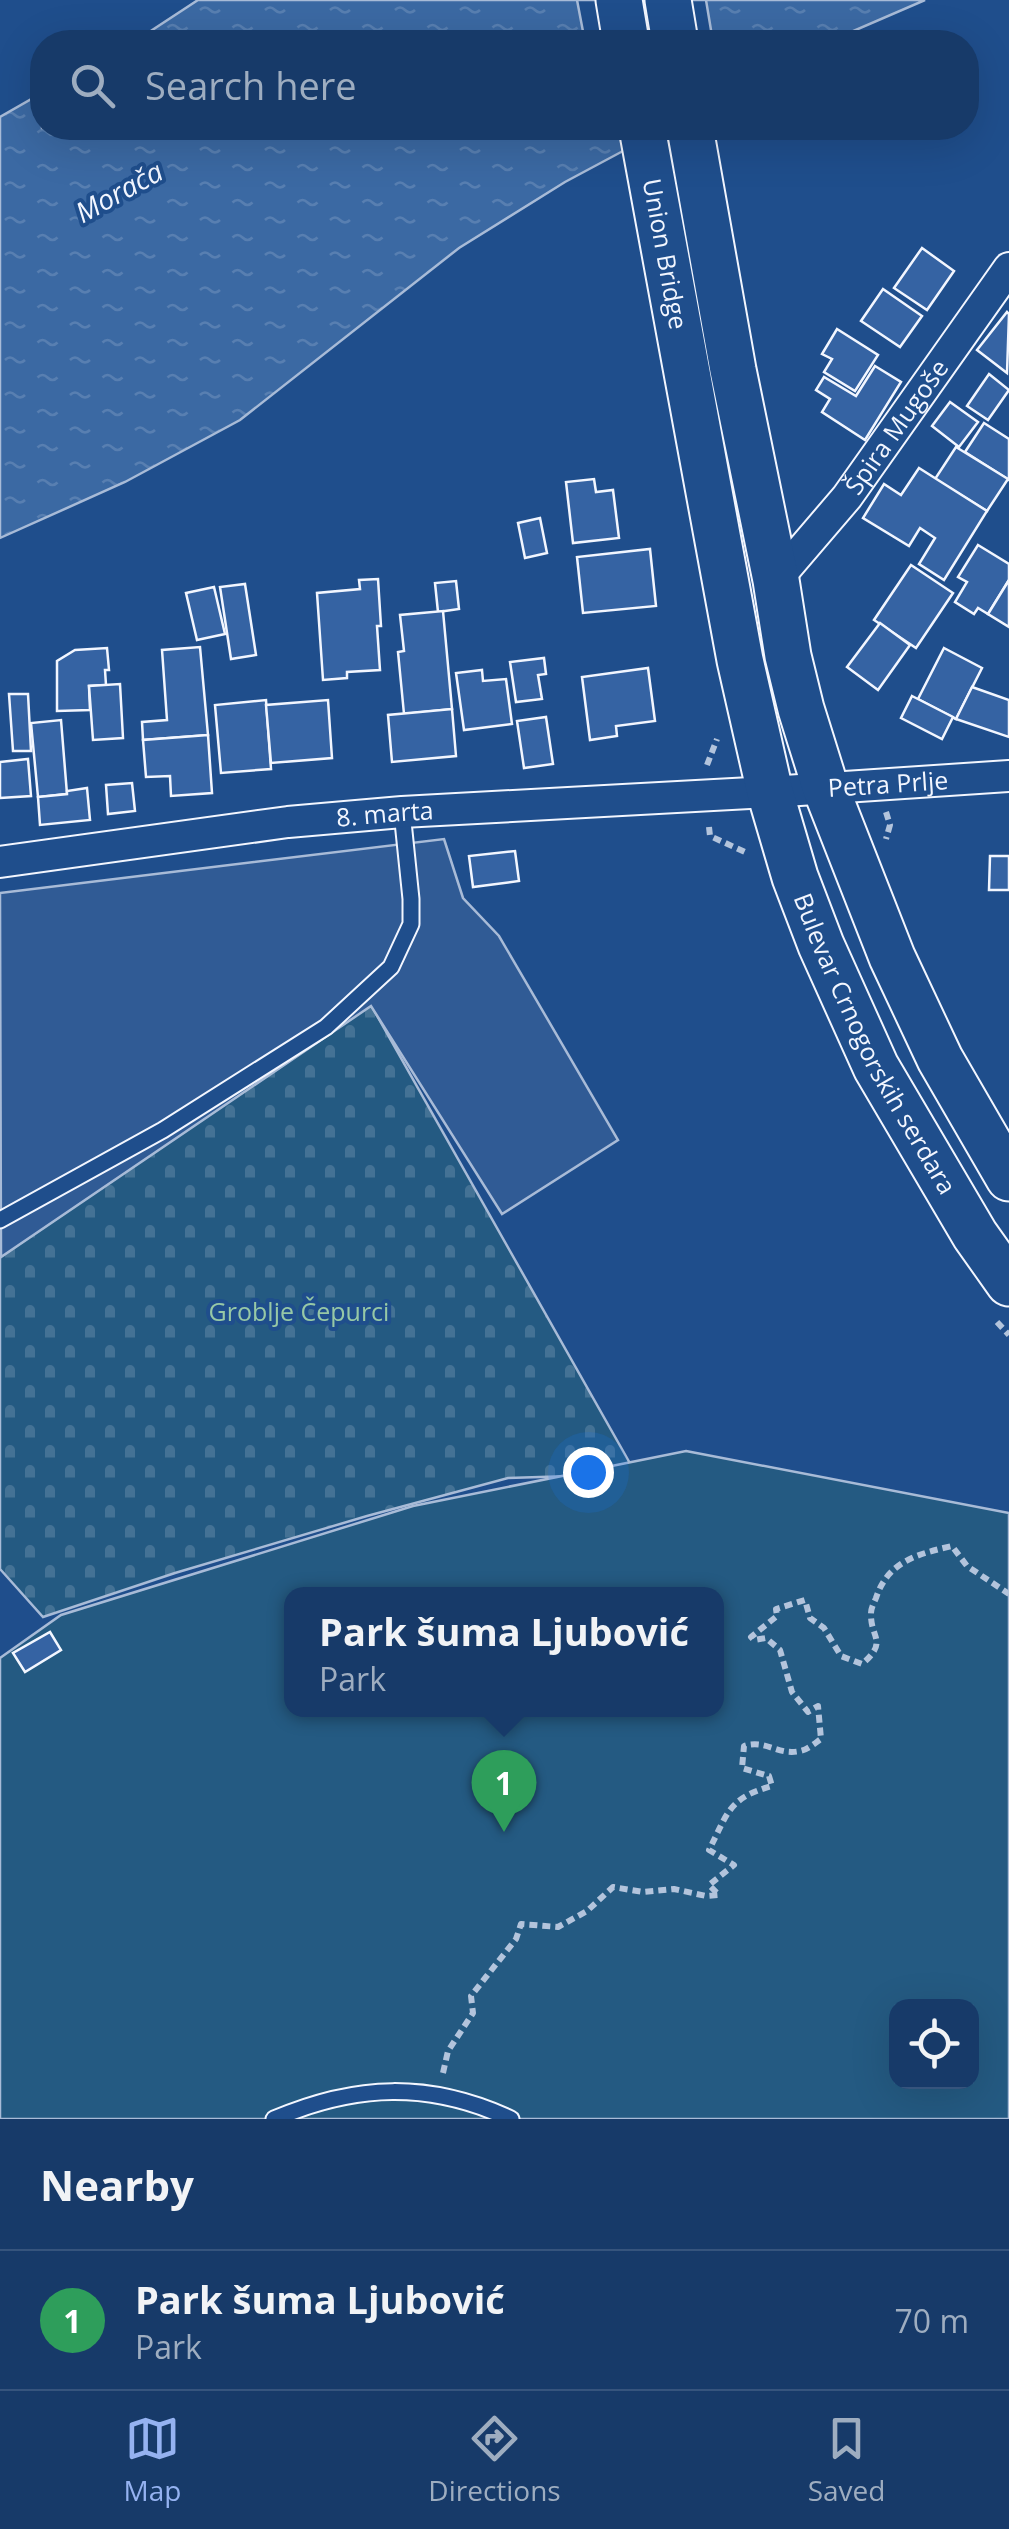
<!DOCTYPE html>
<html lang="en">
<head>
<meta charset="utf-8">
<style>
	body { margin:0; font-family:"Open Sans",sans-serif; background:#244571; color:#f1f3f6 }
	.controls { position:absolute; right:30px; bottom:30px; display:grid; overflow:hidden; border-radius:20px; box-shadow:0 10px 40px #0002 }
	.controls button { width:90px; height:90px; display:grid; place-items:center; padding:0; border:0; border-bottom:2px solid #36547d; background:#173a69; color:#f1f3f6; font:50px sans-serif }
	.you { position:absolute; left:588px; top:1472px; width:35px; height:35px; margin:-25px; border:8px solid #fff; border-radius:50%; background:#1a73e8; box-shadow:0 0 0 15px #1a73e833 }
	.badge { display:grid; place-items:center; width:65px; height:65px; border-radius:50%; background:#95b2f1; color:#fff; font-size:32px; font-weight:700 }
	.pin { position:absolute; translate:-50% -82px; filter:drop-shadow(0 2px 5px #0008) }
	.pin::after { content:''; position:absolute; top:52px; width:35px; height:30px; background:inherit; clip-path:polygon(0 0,100% 0,50% 100%) }
	.popup { position:absolute; left:284px; top:1587px; width:440px; height:130px; box-sizing:border-box; display:grid; place-content:center; border-radius:20px; background:#173a69; filter:drop-shadow(0 2px 8px #0005); font-size:32px; white-space:nowrap; color:#9eadc0 }
	.popup b { font-size:38px; color:#f1f3f6 }
	.popup::after { content:''; position:absolute; left:50%; top:100%; margin-left:-20px; border:20px solid transparent; border-top-color:#173a69 }
	.list { margin:0; padding:0; list-style:none }
	h2 { display:flex; justify-content:space-between; align-items:center; height:130px; margin:0; padding:0 40px; font-size:42px }
	h2 small { font-size:32px; font-weight:400; color:#9eadc0 }
	.list li { display:grid; grid-template-columns:65px 1fr auto; gap:30px; align-items:center; box-sizing:border-box; height:140px; padding:0 40px; border-top:2px solid #36547d }
	.list b { display:block; font-size:38px; white-space:nowrap }
	.list p { margin:0; font-size:32px; white-space:nowrap; color:#9eadc0 }
	.list em { font-size:32px; font-style:normal; color:#9eadc0 }
	.icon { flex:none; width:55px; height:55px; fill:none; stroke:currentColor; stroke-width:2; stroke-linecap:round; stroke-linejoin:round }
	.map { position:relative; flex:none; width:1009px; height:2119px; overflow:hidden }
	.search { position:absolute; background:#173a69; box-shadow:0 10px 40px #0002; left:30px; right:30px; top:30px; height:110px; display:flex; align-items:center; gap:25px; box-sizing:border-box; padding:0 35px; border-radius:40px; color:#9eadc0; font-size:38px }
	.sheet { height:270px; background:#173a69 }
	nav { display:flex; justify-content:space-around; align-items:center; box-sizing:border-box; height:140px; border-top:2px solid #36547d; background:#173a69; font-size:28px; color:#9eadc0 }
	nav a { display:grid; justify-items:center; gap:5px }
	nav .on { color:#95b2f1 }
	.map>svg:first-child { display:block }
	.cemetery { fill:url(#cemetery-stones); stroke:#a8bbd7; stroke-width:2.5 }
	.park { fill:#245a82; stroke:#a8bbd7; stroke-width:2.5; fill-rule:evenodd }
	.parking { fill:#305b95; stroke:#a8bbd7; stroke-width:2.5 }
	.water { fill:url(#water-ripples); stroke:#a8bbd7; stroke-width:2.5 }
	.pier { fill:#1f4e8c; stroke:#a8bbd7; stroke-width:2.5 }
	.building { fill:#3563a3; stroke:#f2f6ff; stroke-width:2.5 }
	.lines { fill:none; stroke-linecap:round; stroke-linejoin:round }
	.lane-casing { stroke:#f2f6ff; stroke-width:19 }
	.street-casing { stroke:#f2f6ff; stroke-width:34 }
	.secondary-casing { stroke:#f2f6ff; stroke-width:49 }
	.path { stroke:#b3c4dc; stroke-width:6; stroke-dasharray:8 5; stroke-linecap:butt }
	.lane { stroke:#1f4e8c; stroke-width:15 }
	.street { stroke:#1f4e8c; stroke-width:30 }
	.secondary { stroke:#1f4e8c; stroke-width:45 }
	.labels { text-anchor:middle; stroke-width:8; stroke-linejoin:round; paint-order:stroke }
	.street-label { font-size:25px; fill:#f2f6ff; stroke:#1f4e8c }
	.park-label { font-size:25px; fill:#97c8a6; stroke:#1f4e8c }
	.water-label { font-size:28px; font-style:italic; fill:#f2f6ff; stroke:#1f4e8c }
</style>
</head>
<body>
<div class="map">
<svg width="1009" height="2119" viewBox="0 0 1009 2119">
	<defs>
		<pattern id="cemetery-stones" width="16" height="16" patternUnits="userSpaceOnUse" patternTransform="scale(2.5)"><rect width="16" height="16" fill="#245a82"/><path d="M2 7V4a2 2 0 0 1 4 0v3zM10 15v-3a2 2 0 0 1 4 0v3z" fill="#447295"/></pattern>
		<pattern id="water-ripples" width="26" height="14" patternUnits="userSpaceOnUse" patternTransform="scale(2.5)"><rect width="26" height="14" fill="#3b69a3"/><path d="M2 4q2-2 4 0t4 0M15 11q2-2 4 0t4 0" fill="none" stroke="#587fb1"/></pattern>
	</defs>
	<rect width="100%" height="100%" fill="#1f4e8c"/>
	<polygon class="cemetery" points="371,1005 636,1474 508,1478 367,1516 175,1573 43,1617 0,1569 0,1257"/>
	<path class="park" d="M686,1451L1009,1513V2119H0V1658L61,1615L413,1506ZM292,1594H716V1710H292ZM896,2006H972V2082H896Z"/>
	<polygon class="parking" points="444,839 463,898 499,936 618,1140 502,1214 371,1006 1,1257 0,893"/>
	<g class="water">
		<polygon points="198,0 925,0 828,42 134,42"/>
		<polygon points="42,93 42,128 666,128 565,182 459,248 240,420 125,482 0,538 0,117"/>
	</g>
	<polygon class="pier" points="577,0 706,0 713,42 585,42"/>
	<g class="building">
		<polygon points="922,248 954,271 927,310 894,288"/>
		<polygon points="883,289 922,316 900,347 861,321"/>
		<polygon points="1007,312 1009,314 1007,373 977,350"/>
		<polygon points="837,329 878,355 855,391 824,372 832,359 822,354"/>
		<polygon points="875,366 901,382 865,440 822,412 830,399 816,390 824,377 856,396"/>
		<polygon points="989,374 1009,390 988,420 967,406"/>
		<polygon points="950,402 978,422 959,447 932,426"/>
		<polygon points="984,423 1009,439 1009,480 965,452"/>
		<polygon points="956,447 1008,479 987,511 935,479"/>
		<polygon points="919,468 987,511 944,580 919,564 935,538 920,528 909,546 863,518 884,484 901,495"/>
		<polygon points="594,479 596,492 613,490 619,538 573,543 566,482"/>
		<polygon points="540,518 547,553 525,558 518,523"/>
		<polygon points="978,545 1009,564 1009,580 988,614 978,608 974,614 955,602 967,582 958,577"/>
		<polygon points="650,549 656,606 583,613 577,557"/>
		<polygon points="911,565 953,593 916,648 874,620"/>
		<polygon points="378,579 381,626 377,626 380,670 347,672 347,678 323,680 317,593 360,589 359,580"/>
		<polygon points="1009,580 1009,627 988,614"/>
		<polygon points="456,581 459,609 438,612 435,583"/>
		<polygon points="245,584 256,655 231,659 220,587"/>
		<polygon points="214,587 225,634 197,640 186,593"/>
		<polygon points="443,611 452,709 404,714 398,652 404,651 400,615"/>
		<polygon points="880,623 910,645 878,690 847,667"/>
		<polygon points="200,647 208,735 143,740 142,722 167,720 162,650"/>
		<polygon points="107,648 109,670 105,670 106,685 89,686 90,710 57,711 57,661 75,650"/>
		<polygon points="944,648 982,668 956,719 918,699"/>
		<polygon points="544,658 546,674 538,675 542,699 516,702 510,662"/>
		<polygon points="648,668 655,721 616,726 617,736 590,740 582,677"/>
		<polygon points="482,670 483,681 506,679 512,724 464,730 456,673"/>
		<polygon points="120,684 123,738 93,740 89,686"/>
		<polygon points="972,687 1009,700 1009,737 956,719"/>
		<polygon points="9,694 28,694 31,751 13,751"/>
		<polygon points="912,696 953,717 942,739 901,718"/>
		<polygon points="266,700 271,769 221,773 215,705"/>
		<polygon points="328,700 332,758 271,763 266,705"/>
		<polygon points="452,709 456,756 392,762 388,715"/>
		<polygon points="546,717 553,764 524,768 517,721"/>
		<polygon points="61,720 67,794 38,797 31,723"/>
		<polygon points="208,735 212,793 171,796 170,776 146,777 143,740"/>
		<polygon points="28,759 31,796 0,798 0,762"/>
		<polygon points="132,783 135,811 108,814 106,785"/>
		<polygon points="87,788 90,820 40,825 38,797 67,794 67,791"/>
		<polygon points="515,851 519,881 473,887 469,856"/>
		<polygon points="990,856 1009,856 1009,890 989,890"/>
		<polygon points="50,1632 61,1650 25,1672 13,1653"/>
	</g>
	<g class="lines">
		<defs>
			<g id="lane">
				<polyline points="0,1220 163,1130 326,1027 391,967 411,924 411,899 402,812"/>
				<path d="M274,2119C356,2084 429,2081 511,2119"/>
			</g>
			<g id="street">
				<path id="s1" d="M776,580L847,497L1009,268"/>
				<path id="s2" d="M0,862L288,822L402,812L770,792L1009,776"/>
			</g>
			<g id="secondary">
				<polyline points="619,0 626,42"/>
				<polyline points="668,0 675,42"/>
				<path id="s3" d="M642,128L740,660L770,792L795,877L821,945L876,1067L975,1235L1009,1283"/>
				<polyline points="690,128 733,370 776,580 788,656 801,709 826,789 892,957 940,1059 1009,1178"/>
			</g>
		</defs>
		<use href="#lane" class="lane-casing"/>
		<use href="#street" class="street-casing"/>
		<use href="#secondary" class="secondary-casing"/>
		<g class="path">
			<polyline points="707,765 717,739"/>
			<polyline points="886,812 890,825 886,839"/>
			<polyline points="709,827 710,836 745,852"/>
			<polyline points="997,1322 1009,1335"/>
			<path d="M443,2073L448,2051L473,2013L471,1996L516,1939L521,1924L558,1927L587,1911L613,1887L643,1892L674,1889L706,1896L719,1895L709,1885L734,1865L709,1850C728,1813 728,1798 772,1786L769,1776L742,1768L744,1746C766,1739 778,1756 800,1751C807,1750 815,1743 821,1739L818,1706L808,1712L792,1692L780,1650L766,1638L754,1640L751,1637L777,1616L776,1609L805,1600L810,1618L824,1628L841,1656L862,1664C889,1641 870,1638 871,1613C871,1608 874,1603 876,1598C888,1561 918,1554 952,1546L967,1566L1009,1594"/>
		</g>
		<use href="#lane" class="lane"/>
		<use href="#street" class="street"/>
		<use href="#secondary" class="secondary"/>
	</g>
	<g class="labels">
		<g class="street-label">
			<text dy="9" stroke="none"><textPath href="#s3" startOffset="128">Union Bridge</textPath></text>
			<text dy="9" stroke="none"><textPath href="#s1" startOffset="195">Špira Mugoše</textPath></text>
			<text dy="9" stroke="none"><textPath href="#s2" startOffset="892">Petra Prlje</textPath></text>
			<text dy="9" stroke="none"><textPath href="#s2" startOffset="388">8. marta</textPath></text>
			<text dy="9" stroke="none"><textPath href="#s3" startOffset="950">Bulevar Crnogorskih serdara</textPath></text>
		</g>
		<g class="park-label">
			<text x="299" y="1321">Groblje Čepurci</text>
		</g>
		<g class="water-label">
			<text transform="translate(119 192) rotate(-29)" y="10">Morača</text>
		</g>
	</g>
</svg>
<div class="controls">
<button><svg class="icon" aria-label="locate" viewBox="0 0 24 24"><circle cx="12" cy="12" r="6"/><path d="M12 2v4M12 18v4M2 12h4M18 12h4"/></svg></button>
</div>
<div class="you"></div>
<div class="pin badge" style="left:504px;top:1832px;background:#2e9e5b">1</div>
<div class="popup"><b>Park šuma Ljubović</b>Park</div>
<div class="search"><svg class="icon" aria-label="search" viewBox="0 0 24 24"><circle cx="10" cy="10" r="6"/><path d="M15 15l6 6"/></svg>Search here</div>
</div>
<section class="sheet">
<h2>Nearby<small></small></h2>
<ul class="list">
<li><span class="badge" style="background:#2e9e5b">1</span><div><b>Park šuma Ljubović</b><p>Park</p></div><em>70 m</em></li>
</ul>
</section>
<nav>
<a class="on"><svg class="icon" aria-label="map" viewBox="0 0 24 24"><path d="M3 6l6-2 6 2 6-2v14l-6 2-6-2-6 2zM9 4v14M15 6v14"/></svg>Map</a>
<a><svg class="icon" aria-label="directions" viewBox="0 0 24 24"><path d="M12 3l9 9-9 9-9-9zM9 14v-3h6M13 9l2 2-2 2"/></svg>Directions</a>
<a><svg class="icon" aria-label="saved" viewBox="0 0 24 24"><path d="M7 4h10v16l-5-4-5 4z"/></svg>Saved</a>
</nav>
</body>
</html>
